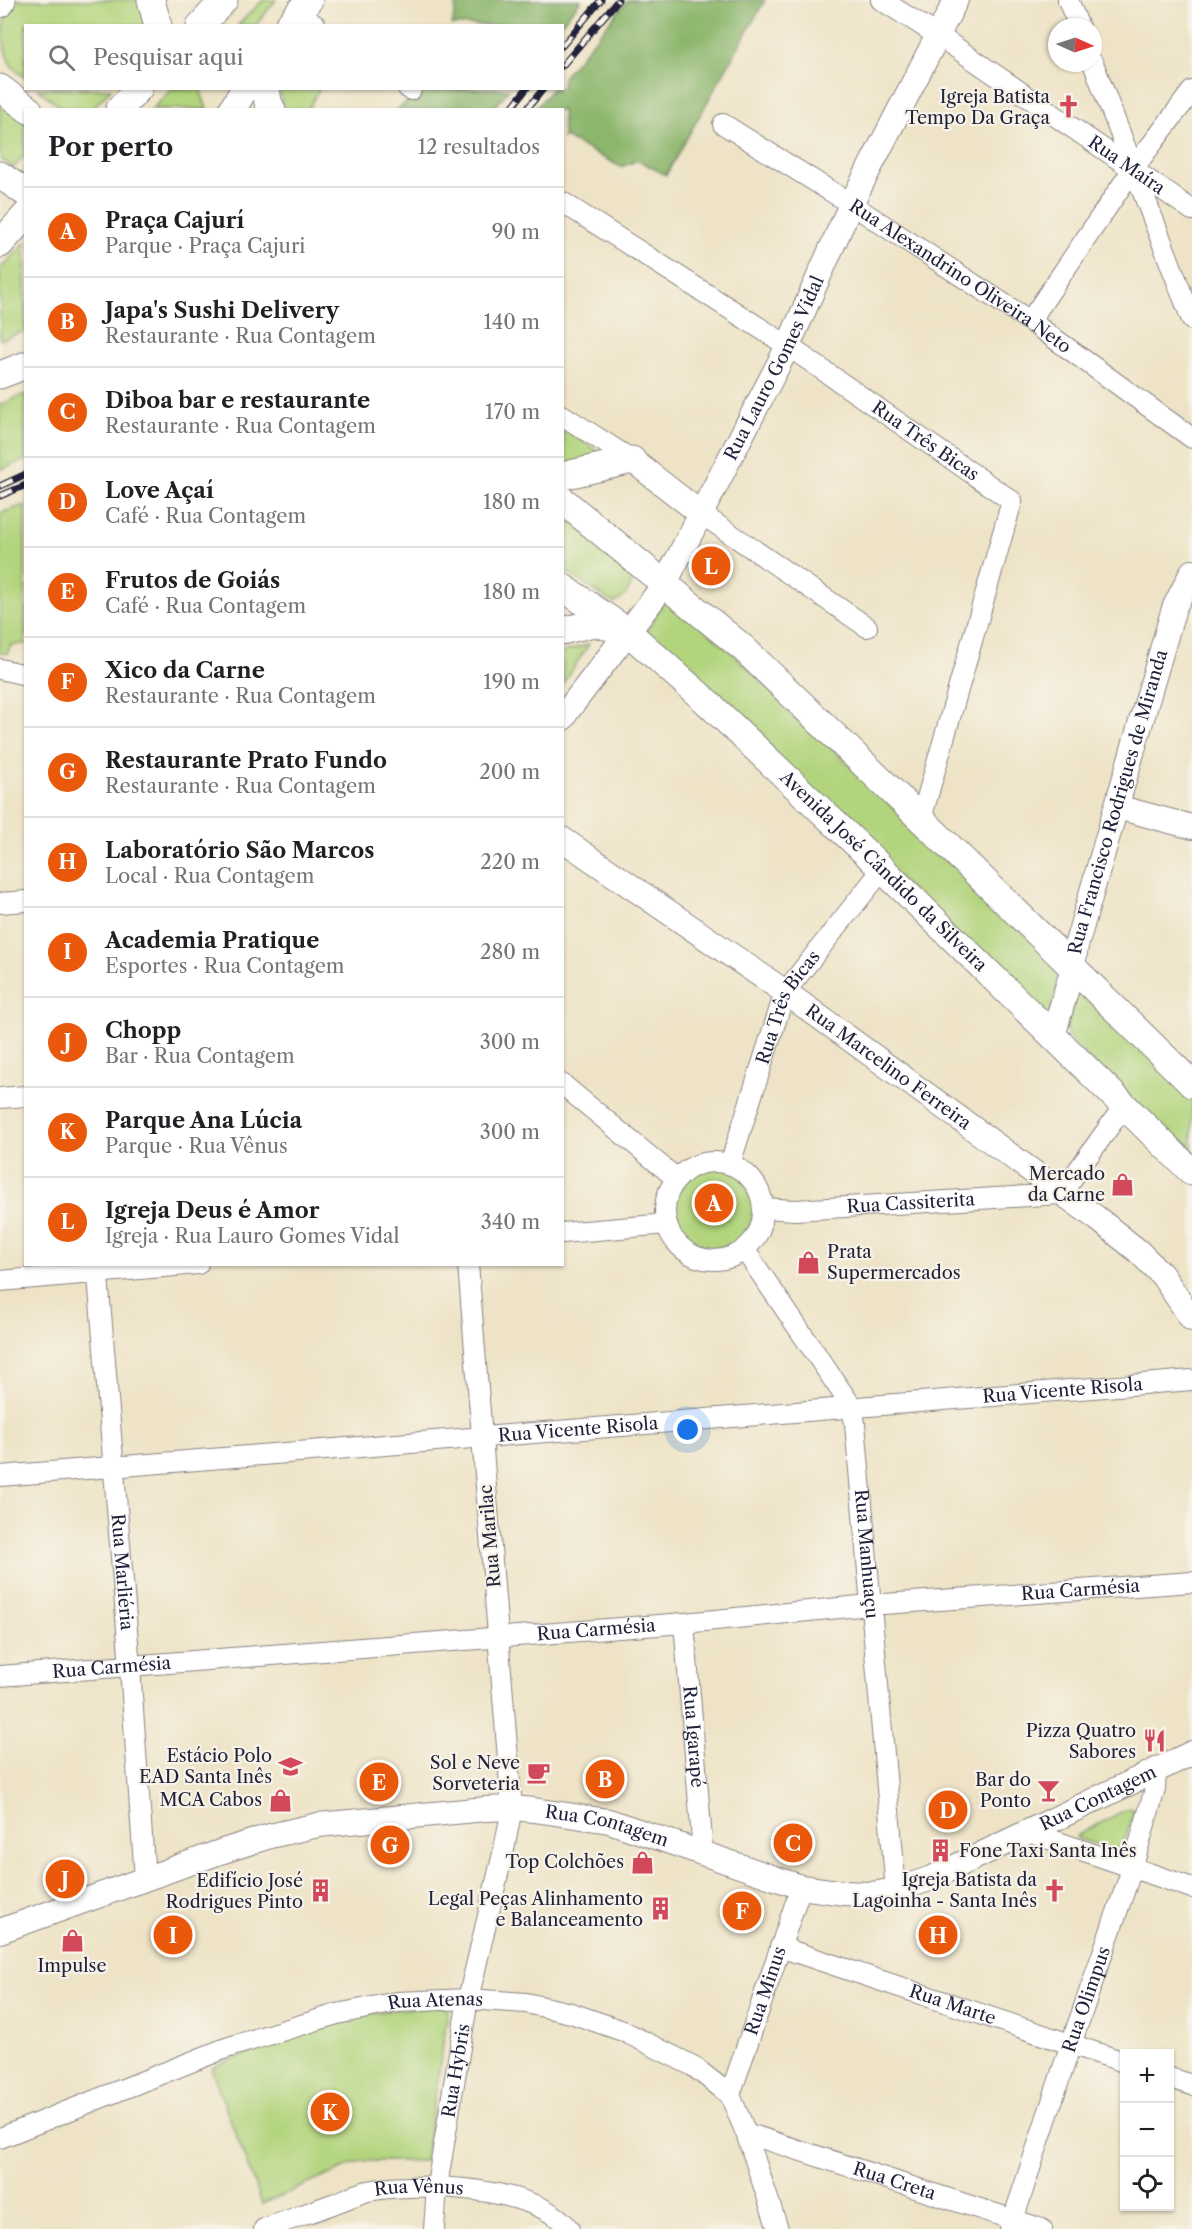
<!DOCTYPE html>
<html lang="pt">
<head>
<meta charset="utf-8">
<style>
	body { margin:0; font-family:"Libre Caslon Text",serif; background:#f6f6f6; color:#202124 }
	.controls { position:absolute; right:18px; bottom:18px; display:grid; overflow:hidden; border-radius:0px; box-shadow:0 2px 4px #0004 }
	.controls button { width:54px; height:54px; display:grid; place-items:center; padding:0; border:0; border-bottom:2px solid #e0e0e0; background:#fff; color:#202124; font:30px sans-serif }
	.compass { position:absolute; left:1048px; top:18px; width:54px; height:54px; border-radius:50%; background:#fff; box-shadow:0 2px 4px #0004; rotate:93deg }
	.you { position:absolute; left:688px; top:1430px; width:21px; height:21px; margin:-15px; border:4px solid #fff; border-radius:50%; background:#1a73e8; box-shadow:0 0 0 9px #1a73e833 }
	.badge { display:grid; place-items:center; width:39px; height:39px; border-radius:50%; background:#ea580c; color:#fff; font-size:20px; font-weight:700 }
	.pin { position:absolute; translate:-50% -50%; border:3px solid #fff; box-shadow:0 2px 6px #0006 }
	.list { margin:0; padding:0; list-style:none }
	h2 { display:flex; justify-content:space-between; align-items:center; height:78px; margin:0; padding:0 24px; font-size:26px }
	h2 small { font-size:20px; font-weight:400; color:#757577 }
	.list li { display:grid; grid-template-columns:39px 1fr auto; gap:18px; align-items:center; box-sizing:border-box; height:90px; padding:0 24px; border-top:2px solid #e0e0e0 }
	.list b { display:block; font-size:22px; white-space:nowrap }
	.list p { margin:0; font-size:20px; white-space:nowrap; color:#757577 }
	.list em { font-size:20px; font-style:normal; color:#757577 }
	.icon { flex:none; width:33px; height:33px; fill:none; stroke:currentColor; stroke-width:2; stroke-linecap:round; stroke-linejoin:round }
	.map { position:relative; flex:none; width:1192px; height:2229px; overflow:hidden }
	.search { position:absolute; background:#fff; box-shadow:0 2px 4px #0004; left:24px; top:24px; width:540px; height:66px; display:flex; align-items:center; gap:15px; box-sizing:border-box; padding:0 21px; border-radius:0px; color:#757577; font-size:22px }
	.panel { position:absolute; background:#fff; box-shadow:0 2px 4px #0004; left:24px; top:108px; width:540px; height:1158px; border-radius:0px }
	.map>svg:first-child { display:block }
	.green { fill:#b1d47c; stroke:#6a7b5c; stroke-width:1.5 }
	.forest { fill:#8cb66c; stroke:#576c54; stroke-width:1.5 }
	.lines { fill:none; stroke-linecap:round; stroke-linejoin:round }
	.minor-casing { stroke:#888280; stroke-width:22 }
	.tertiary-casing { stroke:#888280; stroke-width:26 }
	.secondary-casing { stroke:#888280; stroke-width:29 }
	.minor { stroke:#fff; stroke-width:20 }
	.tertiary { stroke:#fff; stroke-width:24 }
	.secondary { stroke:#fff; stroke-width:27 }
	.rail-casing { stroke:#22223b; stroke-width:7 }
	.rail { stroke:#f7f3e8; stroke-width:4.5; stroke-dasharray:14; stroke-linecap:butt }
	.labels { text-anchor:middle; stroke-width:4.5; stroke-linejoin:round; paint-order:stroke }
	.poi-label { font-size:18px; fill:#22223b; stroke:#f7f3e8; text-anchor:end }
	.street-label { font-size:18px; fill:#22223b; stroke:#f7f3e8 }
</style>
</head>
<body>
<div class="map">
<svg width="1192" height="2229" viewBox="0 0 1192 2229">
	<rect width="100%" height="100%" fill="#f7f3e8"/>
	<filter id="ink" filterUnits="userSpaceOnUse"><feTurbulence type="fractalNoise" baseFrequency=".0167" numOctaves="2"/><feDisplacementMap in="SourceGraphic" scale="12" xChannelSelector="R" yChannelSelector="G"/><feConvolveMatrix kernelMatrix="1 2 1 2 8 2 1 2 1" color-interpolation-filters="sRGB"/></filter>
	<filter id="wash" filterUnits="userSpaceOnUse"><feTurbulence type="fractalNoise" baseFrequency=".008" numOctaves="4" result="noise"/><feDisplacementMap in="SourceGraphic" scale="24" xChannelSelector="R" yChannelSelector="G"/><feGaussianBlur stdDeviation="1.35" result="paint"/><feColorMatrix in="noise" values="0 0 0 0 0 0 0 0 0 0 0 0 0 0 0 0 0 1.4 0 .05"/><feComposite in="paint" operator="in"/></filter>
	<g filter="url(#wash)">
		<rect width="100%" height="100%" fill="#eee3c6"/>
		<g class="green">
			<path d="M9,0H140L150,25L26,26L25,78C21,74 15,70 11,65C0,48 3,20 9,0Z"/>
			<polygon points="263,0 276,0 256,25 238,25"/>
			<polygon points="173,88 200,89 207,109 152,109"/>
			<polygon points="38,89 111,89 91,110 63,109"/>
			<polygon points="279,89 319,89 308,109 283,109"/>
			<polygon points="0,100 25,118 25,154 14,168 0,159"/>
			<polygon points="25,243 25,331 0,340 0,269"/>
			<polygon points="25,394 25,460 0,470 0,405"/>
			<polygon points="563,426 606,458 563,466"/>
			<polygon points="25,505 25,644 11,645 7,654 0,653 0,513"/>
			<path d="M563,516L635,570C632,584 628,599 613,603L563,569Z"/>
			<polygon points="666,596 727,648 1062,969 1049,1019 643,638"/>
			<polygon points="589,644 563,684 563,652"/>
			<polygon points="1078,984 1192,1095 1192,1160 1071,1041 1066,1030"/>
			<circle cx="714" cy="1207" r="41"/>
			<polygon points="1129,1808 1133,1809 1134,1812 1123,1846 1114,1849 1078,1839 1076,1836"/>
			<path d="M449,2005L425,2161H361L262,2204L211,2068C255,2050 299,2032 345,2019C379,2010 414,2008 449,2005Z"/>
		</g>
		<g class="forest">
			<polygon points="457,0 581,0 560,25 452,25"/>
			<polygon points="628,0 765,0 666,175 638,160 621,167 565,137 563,138 562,110 535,109 552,89 562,88 563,77"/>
			<polygon points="423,89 509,89 493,109 397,110"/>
		</g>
	</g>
	<g filter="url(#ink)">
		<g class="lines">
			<defs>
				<g id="minor">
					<path id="s1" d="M881,0L939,36L1192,210"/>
					<polyline points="1068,0 1079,27"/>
					<polyline points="298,12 316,26"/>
					<polyline points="1093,63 1192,320"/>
					<polyline points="408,88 411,90"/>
					<path id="s2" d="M723,124L851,204L1030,321L1192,438"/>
					<path id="s3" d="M562,202L788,346L1012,501L921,819"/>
					<polyline points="1030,321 1133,169 1192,91"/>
					<polyline points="562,415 632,460"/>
					<polyline points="700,513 867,627"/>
					<polyline points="0,669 26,675"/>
					<polyline points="0,903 26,901"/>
					<polyline points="562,1084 677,1179"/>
					<polyline points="0,1098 26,1096"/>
					<circle cx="714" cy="1211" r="49"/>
					<path id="s4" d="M730,1164L785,992L882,870"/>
					<path id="s5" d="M763,1208L795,1210L1061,1194L1124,1106"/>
					<polyline points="562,1233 667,1224"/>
					<path id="s6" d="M744,1249L852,1407L855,1424L896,1890"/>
					<path id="s7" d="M97,1264L130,1667L145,1879"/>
					<polyline points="0,1281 198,1264"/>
					<path id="s8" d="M0,1476L1192,1380"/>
					<path id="s9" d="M684,1623L703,1852"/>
					<path id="s10" d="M0,1676L684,1623L870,1605L1192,1582"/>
					<polyline points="1026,1831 1192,1888"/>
					<path id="s11" d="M780,1947L1124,2062"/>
					<polyline points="1170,2078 1192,2085"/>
					<path id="s12" d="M730,2095L801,1887"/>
					<path id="s13" d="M746,2133L1042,2229"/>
					<path id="s14" d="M0,2138L226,2048L337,2014L397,2002L468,1999L526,2003L571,2013L623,2031L693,2066L730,2095L746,2133L778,2229"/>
					<path id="s15" d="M264,2229C287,2221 310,2212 333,2204C345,2200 356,2194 368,2191C417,2181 537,2186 569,2229"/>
					<path id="s16" d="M434,2229L437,2186L468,1999L504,1849L512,1808L468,1264"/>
					<path id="s17" d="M1010,2229L1071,2044L1132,1869L1155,1789L1156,1770"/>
				</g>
				<g id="tertiary">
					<polyline points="632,460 700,513"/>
					<path id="s18" d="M562,718L664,585L788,346L851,204L956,0"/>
					<polyline points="1117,807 1192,827"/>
					<path id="s19" d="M562,839L785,992L1098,1219L1138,1251L1162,1275L1192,1319"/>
					<path id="s20" d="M1053,1036L1073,967L1076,946L1174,608L1192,572"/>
					<path id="s21" d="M0,1931L220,1852L270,1836L318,1825L486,1809L512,1808L534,1810L609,1821L801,1887L844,1893L871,1894L896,1890L932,1878L1192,1753"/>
				</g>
				<g id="secondary">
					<polyline points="151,0 158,26"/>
					<polyline points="0,4 2,0"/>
					<polyline points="200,26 224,0"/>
					<polyline points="288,26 309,0"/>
					<polyline points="0,88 29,110"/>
					<polyline points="266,88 268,102 272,110"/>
					<polyline points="119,110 139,88"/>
					<polyline points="232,110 245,88"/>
					<polyline points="0,175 26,193"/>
					<polyline points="0,244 26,215"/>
					<polyline points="0,375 26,365"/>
					<polyline points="562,476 632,460"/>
					<polyline points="562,500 743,648 921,819 1192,1084"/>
					<path id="s22" d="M562,587L628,632L707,702L866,853L1192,1172"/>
					<polyline points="562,631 594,623 621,630"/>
					<polyline points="562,717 563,716"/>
				</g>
			</defs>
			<use href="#minor" class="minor-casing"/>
			<use href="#tertiary" class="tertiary-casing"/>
			<use href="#secondary" class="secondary-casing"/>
			<use href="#minor" class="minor"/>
			<use href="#tertiary" class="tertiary"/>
			<use href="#secondary" class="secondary"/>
			<defs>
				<g id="rail">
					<polyline points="562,46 601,0"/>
					<polyline points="562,66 618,0"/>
					<polyline points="510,110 527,88"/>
					<polyline points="526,110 544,88"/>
					<polyline points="0,486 26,474"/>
					<polyline points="0,496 26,485"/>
				</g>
			</defs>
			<use href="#rail" class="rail-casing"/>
			<use href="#rail" class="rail"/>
		</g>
	</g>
	<defs>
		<symbol id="church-bare" viewBox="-9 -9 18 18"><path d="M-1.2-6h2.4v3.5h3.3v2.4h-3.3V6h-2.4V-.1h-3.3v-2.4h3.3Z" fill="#d1495b" stroke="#f7f3e8" stroke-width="2.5" paint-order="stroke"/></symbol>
		<symbol id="shop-bare" viewBox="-9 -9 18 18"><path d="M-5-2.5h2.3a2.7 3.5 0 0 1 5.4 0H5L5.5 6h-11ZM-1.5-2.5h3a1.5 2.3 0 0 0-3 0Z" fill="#d1495b" stroke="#f7f3e8" stroke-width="2.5" paint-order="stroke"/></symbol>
		<symbol id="restaurant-bare" viewBox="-9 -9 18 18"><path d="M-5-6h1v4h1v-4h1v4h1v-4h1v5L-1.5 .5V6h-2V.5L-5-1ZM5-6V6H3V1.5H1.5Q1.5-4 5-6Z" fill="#d1495b" stroke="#f7f3e8" stroke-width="2.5" paint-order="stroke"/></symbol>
		<symbol id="university-bare" viewBox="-9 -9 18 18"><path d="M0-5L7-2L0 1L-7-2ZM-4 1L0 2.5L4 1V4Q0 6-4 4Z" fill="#d1495b" stroke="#f7f3e8" stroke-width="2.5" paint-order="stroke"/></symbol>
		<symbol id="cafe-bare" viewBox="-9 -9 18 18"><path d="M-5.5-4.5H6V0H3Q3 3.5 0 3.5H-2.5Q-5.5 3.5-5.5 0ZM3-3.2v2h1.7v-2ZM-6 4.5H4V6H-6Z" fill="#d1495b" stroke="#f7f3e8" stroke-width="2.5" paint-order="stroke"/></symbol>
		<symbol id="bar-bare" viewBox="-9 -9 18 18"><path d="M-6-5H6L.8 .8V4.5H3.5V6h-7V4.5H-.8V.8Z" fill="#d1495b" stroke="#f7f3e8" stroke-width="2.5" paint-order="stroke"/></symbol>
		<symbol id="building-bare" viewBox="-9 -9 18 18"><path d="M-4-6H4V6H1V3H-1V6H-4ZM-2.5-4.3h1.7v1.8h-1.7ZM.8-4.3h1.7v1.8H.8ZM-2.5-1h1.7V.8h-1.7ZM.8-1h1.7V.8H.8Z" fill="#d1495b" stroke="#f7f3e8" stroke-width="2.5" paint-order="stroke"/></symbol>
	</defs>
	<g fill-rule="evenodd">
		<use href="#church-bare" x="1052" y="90" width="33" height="33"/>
		<use href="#shop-bare" x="1106" y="1168" width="33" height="33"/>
		<use href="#shop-bare" x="792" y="1246" width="33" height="33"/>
		<use href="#restaurant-bare" x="1138" y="1724" width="33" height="33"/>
		<use href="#university-bare" x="274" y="1750" width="33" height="33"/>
		<use href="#cafe-bare" x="522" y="1756" width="33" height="33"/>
		<use href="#bar-bare" x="1032" y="1774" width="33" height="33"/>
		<use href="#shop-bare" x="264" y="1784" width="33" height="33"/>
		<use href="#building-bare" x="924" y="1834" width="33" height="33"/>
		<use href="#shop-bare" x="626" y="1846" width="33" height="33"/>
		<use href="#church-bare" x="1038" y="1874" width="33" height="33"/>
		<use href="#building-bare" x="304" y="1874" width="33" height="33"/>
		<use href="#building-bare" x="644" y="1892" width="33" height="33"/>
		<use href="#shop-bare" x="56" y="1924" width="33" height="33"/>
	</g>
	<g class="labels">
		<g class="poi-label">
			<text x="1050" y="103">Igreja Batista<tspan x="1050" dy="21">Tempo Da Graça</tspan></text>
			<text x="1105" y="1180">Mercado<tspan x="1105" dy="21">da Carne</tspan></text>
			<text x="827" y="1258" text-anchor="start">Prata<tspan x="827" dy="21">Supermercados</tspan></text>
			<text x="1136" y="1737">Pizza Quatro<tspan x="1136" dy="21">Sabores</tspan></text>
			<text x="272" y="1762">Estácio Polo<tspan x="272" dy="21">EAD Santa Inês</tspan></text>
			<text x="520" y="1769">Sol e Neve<tspan x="520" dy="21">Sorveteria</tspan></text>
			<text x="1031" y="1786">Bar do<tspan x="1031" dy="21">Ponto</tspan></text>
			<text x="262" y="1806">MCA Cabos</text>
			<text x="959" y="1857" text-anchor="start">Fone Taxi Santa Inês</text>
			<text x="624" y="1868">Top Colchões</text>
			<text x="1037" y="1886">Igreja Batista da<tspan x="1037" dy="21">Lagoinha - Santa Inês</tspan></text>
			<text x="303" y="1887">Edifício José<tspan x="303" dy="21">Rodrigues Pinto</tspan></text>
			<text x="643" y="1905">Legal Peças Alinhamento<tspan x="643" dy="21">e Balanceamento</tspan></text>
			<text x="72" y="1972" text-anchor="middle">Impulse</text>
		</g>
		<g class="street-label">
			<text dy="6" stroke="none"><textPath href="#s1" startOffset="296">Rua Maíra</textPath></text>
			<text dy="6" stroke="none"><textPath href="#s2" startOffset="282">Rua Alexandrino Oliveira Neto</textPath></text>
			<text dy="6" stroke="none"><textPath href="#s18" startOffset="411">Rua Lauro Gomes Vidal</textPath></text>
			<text dy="6" stroke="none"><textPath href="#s3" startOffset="435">Rua Três Bicas</textPath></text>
			<text dy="6" stroke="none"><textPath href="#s20" startOffset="243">Rua Francisco Rodrigues de Miranda</textPath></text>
			<text dy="6" stroke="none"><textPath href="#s22" startOffset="430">Avenida José Cândido da Silveira</textPath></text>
			<text dy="6" stroke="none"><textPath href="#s4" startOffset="168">Rua Três Bicas</textPath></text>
			<text dy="6" stroke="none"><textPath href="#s19" startOffset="398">Rua Marcelino Ferreira</textPath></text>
			<text dy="6" stroke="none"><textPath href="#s5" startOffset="148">Rua Cassiterita</textPath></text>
			<text dy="6" stroke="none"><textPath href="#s8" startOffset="1066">Rua Vicente Risola</textPath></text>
			<text dy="6" stroke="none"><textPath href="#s8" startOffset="580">Rua Vicente Risola</textPath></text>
			<text transform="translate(490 1536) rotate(-95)" y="6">Rua Marilac</text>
			<text dy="6" stroke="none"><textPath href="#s6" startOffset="339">Rua Manhuaçu</textPath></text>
			<text dy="6" stroke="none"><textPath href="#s7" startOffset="309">Rua Marliéria</textPath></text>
			<text dy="6" stroke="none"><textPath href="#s10" startOffset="1084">Rua Carmésia</textPath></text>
			<text dy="6" stroke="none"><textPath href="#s10" startOffset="598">Rua Carmésia</textPath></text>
			<text dy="6" stroke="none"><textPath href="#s10" startOffset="112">Rua Carmésia</textPath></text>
			<text dy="6" stroke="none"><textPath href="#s9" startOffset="114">Rua Igarapé</textPath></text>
			<text dy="6" stroke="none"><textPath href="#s21" startOffset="1149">Rua Contagem</textPath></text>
			<text dy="6" stroke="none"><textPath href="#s21" startOffset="627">Rua Contagem</textPath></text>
			<text dy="6" stroke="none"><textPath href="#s12" startOffset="110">Rua Minus</textPath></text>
			<text dy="6" stroke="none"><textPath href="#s17" startOffset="242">Rua Olimpus</textPath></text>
			<text dy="6" stroke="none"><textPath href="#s14" startOffset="459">Rua Atenas</textPath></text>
			<text dy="6" stroke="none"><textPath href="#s11" startOffset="182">Rua Marte</textPath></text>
			<text dy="6" stroke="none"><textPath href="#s16" startOffset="160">Rua Hybris</textPath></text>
			<text dy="6" stroke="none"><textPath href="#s13" startOffset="156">Rua Creta</textPath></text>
			<text dy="6" stroke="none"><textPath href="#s15" startOffset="162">Rua Vênus</textPath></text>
		</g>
	</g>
</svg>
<div class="controls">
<button>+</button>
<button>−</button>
<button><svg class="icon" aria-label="locate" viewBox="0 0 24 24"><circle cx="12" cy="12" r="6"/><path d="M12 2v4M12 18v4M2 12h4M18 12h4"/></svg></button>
</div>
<svg class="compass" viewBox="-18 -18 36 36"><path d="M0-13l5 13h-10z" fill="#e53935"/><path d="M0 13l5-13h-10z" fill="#757577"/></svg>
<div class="you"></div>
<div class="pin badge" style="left:714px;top:1203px">A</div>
<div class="pin badge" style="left:605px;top:1779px">B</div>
<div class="pin badge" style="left:793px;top:1843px">C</div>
<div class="pin badge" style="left:948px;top:1810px">D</div>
<div class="pin badge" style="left:379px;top:1782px">E</div>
<div class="pin badge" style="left:742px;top:1911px">F</div>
<div class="pin badge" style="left:390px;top:1845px">G</div>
<div class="pin badge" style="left:938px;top:1935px">H</div>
<div class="pin badge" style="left:173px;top:1935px">I</div>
<div class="pin badge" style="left:65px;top:1879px">J</div>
<div class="pin badge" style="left:330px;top:2112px">K</div>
<div class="pin badge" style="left:711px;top:566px">L</div>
<div class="search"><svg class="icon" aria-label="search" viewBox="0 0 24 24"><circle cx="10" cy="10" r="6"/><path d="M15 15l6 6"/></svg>Pesquisar aqui</div>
<section class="panel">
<h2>Por perto<small>12 resultados</small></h2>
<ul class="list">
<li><span class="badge">A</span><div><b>Praça Cajurí</b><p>Parque · Praça Cajuri</p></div><em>90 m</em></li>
<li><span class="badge">B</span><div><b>Japa's Sushi Delivery</b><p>Restaurante · Rua Contagem</p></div><em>140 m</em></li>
<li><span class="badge">C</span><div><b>Diboa bar e restaurante</b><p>Restaurante · Rua Contagem</p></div><em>170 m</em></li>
<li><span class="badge">D</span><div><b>Love Açaí</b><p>Café · Rua Contagem</p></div><em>180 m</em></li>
<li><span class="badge">E</span><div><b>Frutos de Goiás</b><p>Café · Rua Contagem</p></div><em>180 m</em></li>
<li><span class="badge">F</span><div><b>Xico da Carne</b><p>Restaurante · Rua Contagem</p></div><em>190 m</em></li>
<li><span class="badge">G</span><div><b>Restaurante Prato Fundo</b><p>Restaurante · Rua Contagem</p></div><em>200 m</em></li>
<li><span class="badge">H</span><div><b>Laboratório São Marcos</b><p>Local · Rua Contagem</p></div><em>220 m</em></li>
<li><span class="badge">I</span><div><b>Academia Pratique</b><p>Esportes · Rua Contagem</p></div><em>280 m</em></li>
<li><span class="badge">J</span><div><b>Chopp</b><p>Bar · Rua Contagem</p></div><em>300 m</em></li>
<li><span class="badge">K</span><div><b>Parque Ana Lúcia</b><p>Parque · Rua Vênus</p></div><em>300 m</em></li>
<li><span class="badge">L</span><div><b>Igreja Deus é Amor</b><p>Igreja · Rua Lauro Gomes Vidal</p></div><em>340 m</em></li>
</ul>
</section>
</div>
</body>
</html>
